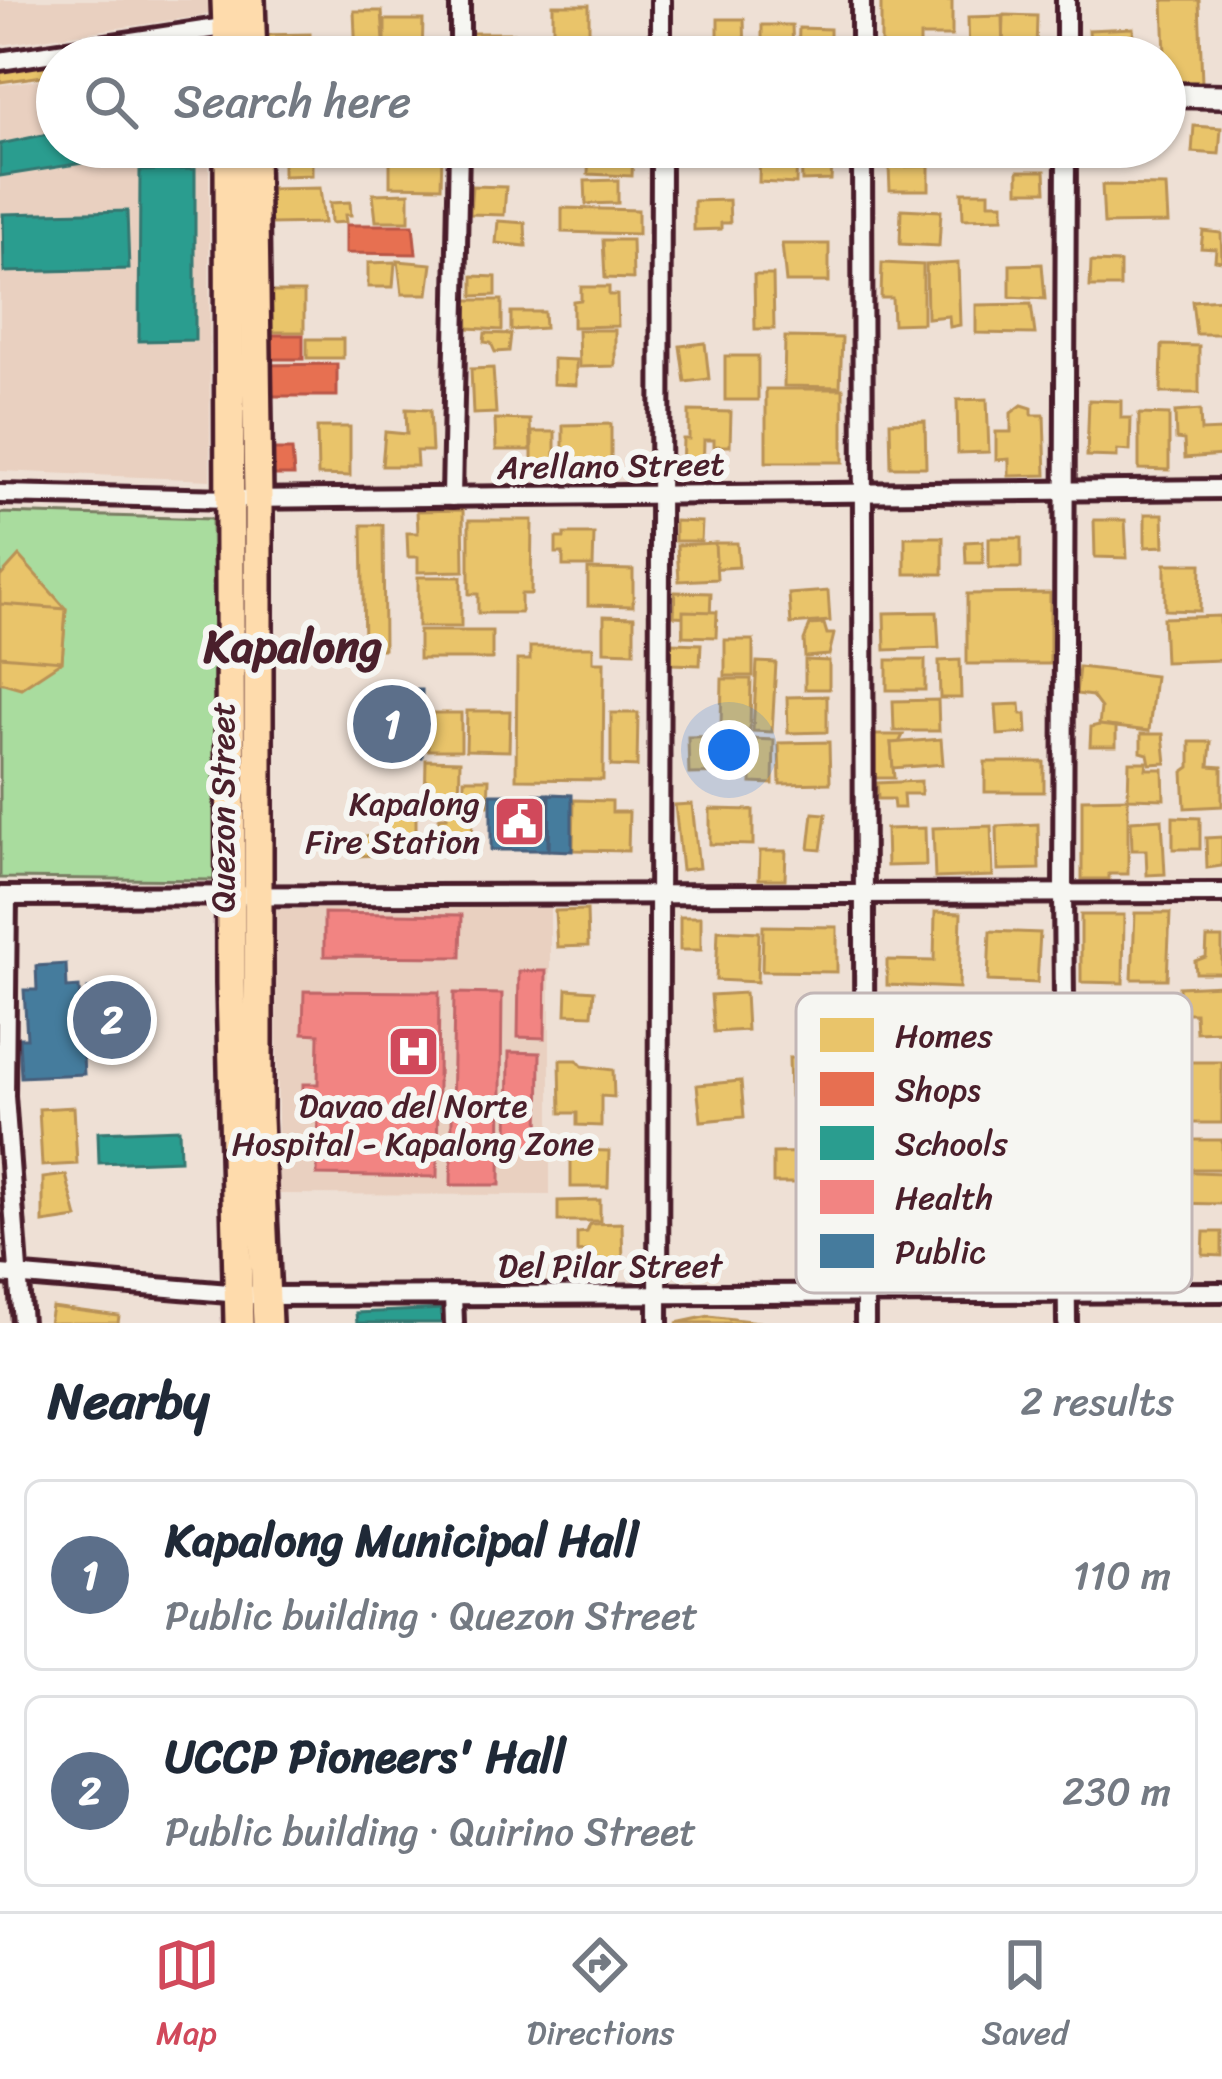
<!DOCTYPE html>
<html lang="en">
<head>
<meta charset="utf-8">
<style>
	body { margin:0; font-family:Sriracha,sans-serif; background:#f2f2f3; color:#1f2937 }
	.you { position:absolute; left:729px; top:750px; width:42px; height:42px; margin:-30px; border:9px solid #fff; border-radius:50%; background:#1a73e8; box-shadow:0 0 0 18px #1a73e833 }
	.badge { display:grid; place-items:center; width:78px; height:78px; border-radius:50%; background:#d1495b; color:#fff; font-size:39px; font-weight:700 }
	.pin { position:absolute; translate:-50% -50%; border:6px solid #fff; box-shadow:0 3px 12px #0006 }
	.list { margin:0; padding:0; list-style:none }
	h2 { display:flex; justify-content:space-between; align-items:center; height:156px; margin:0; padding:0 48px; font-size:51px }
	h2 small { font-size:39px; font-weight:400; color:#747a83 }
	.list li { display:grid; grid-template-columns:78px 1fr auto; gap:36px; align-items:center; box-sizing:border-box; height:192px; margin:0 24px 24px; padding:0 24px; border:3px solid #e0e1e3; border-radius:18px }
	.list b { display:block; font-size:45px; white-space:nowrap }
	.list p { margin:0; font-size:39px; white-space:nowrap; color:#747a83 }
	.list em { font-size:39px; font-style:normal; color:#747a83 }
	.icon { flex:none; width:66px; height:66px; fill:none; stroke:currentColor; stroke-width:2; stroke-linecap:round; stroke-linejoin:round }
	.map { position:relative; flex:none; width:1222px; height:1323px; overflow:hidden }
	.search { position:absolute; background:#fff; box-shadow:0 3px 9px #0004; left:36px; right:36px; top:36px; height:132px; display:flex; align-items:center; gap:30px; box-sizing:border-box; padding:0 42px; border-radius:66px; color:#747a83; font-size:45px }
	.sheet { height:588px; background:#fff }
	nav { display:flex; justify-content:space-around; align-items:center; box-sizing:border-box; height:168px; border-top:3px solid #e0e1e3; background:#fff; font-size:33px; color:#747a83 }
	nav a { display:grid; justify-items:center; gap:6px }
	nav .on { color:#d1495b }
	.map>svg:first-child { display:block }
	.built { fill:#e9d0c0 }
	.green { fill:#a9dc9e; stroke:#7a7e64; stroke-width:3 }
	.homes { fill:#e9c46a; stroke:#b99257; stroke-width:3 }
	.shops { fill:#e76f51; stroke:#b85746; stroke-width:3 }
	.schools { fill:#2a9d8f; stroke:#347771; stroke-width:3 }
	.health { fill:#f28482; stroke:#c06668; stroke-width:3 }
	.public { fill:#457b9d; stroke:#465f7b; stroke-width:3 }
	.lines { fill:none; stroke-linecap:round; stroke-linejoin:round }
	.minor-casing { stroke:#4a1f2b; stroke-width:26 }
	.tertiary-casing { stroke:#4a1f2b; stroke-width:30 }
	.trunk-casing { stroke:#4a1f2b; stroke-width:36 }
	.minor { stroke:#f6f6f2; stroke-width:16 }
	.tertiary { stroke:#f6f6f2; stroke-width:21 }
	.trunk { stroke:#fedbac; stroke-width:27 }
	.labels { text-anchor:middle; stroke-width:12; stroke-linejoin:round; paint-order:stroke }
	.street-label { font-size:33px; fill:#4a1f2b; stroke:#f6f6f2 }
	.poi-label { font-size:33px; fill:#4a1f2b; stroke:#f6f6f2; text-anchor:end }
	.district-label { font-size:45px; font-weight:bold; fill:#4a1f2b; stroke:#f6f6f2 }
	.key { fill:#f6f6f2; stroke:#c2b6b6; stroke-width:3 }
	.key-label { font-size:33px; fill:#4a1f2b }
</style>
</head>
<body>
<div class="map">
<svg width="1222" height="1323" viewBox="0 0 1222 1323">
	<rect width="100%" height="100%" fill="#eee0d5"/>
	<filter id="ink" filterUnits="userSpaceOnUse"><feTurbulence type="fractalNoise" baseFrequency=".00833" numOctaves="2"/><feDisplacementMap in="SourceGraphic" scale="24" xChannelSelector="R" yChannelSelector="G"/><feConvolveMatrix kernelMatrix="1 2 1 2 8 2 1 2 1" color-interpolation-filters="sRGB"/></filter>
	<g filter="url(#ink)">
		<g class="built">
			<polygon points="0,0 217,0 215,9 202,16 0,45"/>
			<polygon points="57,77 57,147 209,147 210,480 0,471 0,85"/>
			<polygon points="550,908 550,1195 279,1194 275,909"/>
		</g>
		<polygon class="green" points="0,513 212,519 218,880 0,878"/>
		<g class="homes">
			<polygon points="952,0 952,36 920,36 920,57 881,57 881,1"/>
			<polygon points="1163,0 1199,0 1202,83 1166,84"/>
			<rect x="553" y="5" width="36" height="33"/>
			<polygon points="354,11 382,11 385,57 356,57"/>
			<polygon points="1004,15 1037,16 1036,51 1003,50"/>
			<polygon points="1002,16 1003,57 969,57 968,17"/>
			<polygon points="718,19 744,19 745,53 718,53"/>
			<polygon points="385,20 423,20 422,57 385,57"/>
			<polygon points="762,25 792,25 793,57 762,57"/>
			<polygon points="799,28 830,29 830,57 798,57"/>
			<polygon points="1133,28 1135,57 1091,57 1089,30"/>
			<rect x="466" y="33" width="48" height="24"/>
			<polygon points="310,34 310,57 260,57 259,35"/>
			<polygon points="518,38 553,38 554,57 518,57"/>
			<polygon points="210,39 211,52 174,57 93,57"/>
			<polygon points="599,45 639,47 639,57 598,57"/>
			<polygon points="57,62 57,74 0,82 0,71"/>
			<polygon points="1194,126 1221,128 1219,154 1192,152"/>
			<polygon points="557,147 587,147 588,159 559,163"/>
			<polygon points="760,147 797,147 796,184 759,182"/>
			<polygon points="801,147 833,147 831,180 802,181"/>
			<polygon points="878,147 924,151 925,163 879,165"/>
			<polygon points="312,151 312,175 283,176 283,152"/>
			<polygon points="390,152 442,153 441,187 390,186"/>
			<polygon points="589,152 633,153 632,176 588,174"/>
			<polygon points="929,166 929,190 890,190 889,167"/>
			<polygon points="1018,171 1045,171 1046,191 1018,191"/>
			<polygon points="618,180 618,203 586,204 585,181"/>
			<polygon points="1102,185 1166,186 1168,223 1104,224"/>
			<polygon points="472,186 506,187 504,215 470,214"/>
			<polygon points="320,188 324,223 270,224 270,189"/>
			<polygon points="962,192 989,192 989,203 1003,203 1003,218 963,219"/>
			<polygon points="409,193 409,221 376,221 373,194"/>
			<polygon points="729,200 730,223 721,223 721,229 694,230 694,201"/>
			<polygon points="350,202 351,215 345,215 346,222 331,223 330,203"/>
			<polygon points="562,208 638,210 638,234 562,232"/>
			<polygon points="901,209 941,211 939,246 900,244"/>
			<polygon points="498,221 525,223 526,246 496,243"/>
			<polygon points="1203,231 1221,233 1222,261 1215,260 1216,249 1201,248"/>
			<polygon points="603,240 632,240 633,279 605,278"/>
			<polygon points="782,244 829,244 829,282 786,282"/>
			<polygon points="398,261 432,264 428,294 402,294"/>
			<polygon points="395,262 393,287 368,287 368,263"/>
			<polygon points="1091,262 1120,263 1120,287 1090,287"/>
			<polygon points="882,263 923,265 923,323 893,324 892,298 881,298"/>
			<polygon points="958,263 960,325 950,327 949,316 927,318 926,265"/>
			<polygon points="1042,264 1045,299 1010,297 1010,265"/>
			<polygon points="754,275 773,275 774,329 755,329"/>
			<polygon points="473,276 496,277 496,295 473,296"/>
			<polygon points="581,287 609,287 609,295 617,295 618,326 573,327 573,301 581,300"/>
			<rect x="265" y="292" width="39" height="40"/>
			<polygon points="1222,299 1222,334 1196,334 1192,301"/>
			<polygon points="467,300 502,300 502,330 468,328"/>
			<polygon points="1031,304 1035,334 976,333 976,305"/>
			<polygon points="511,312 544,312 545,328 511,330"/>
			<polygon points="578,330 615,330 615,366 579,367"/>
			<polygon points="485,333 511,334 509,351 495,352 491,343 484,342"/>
			<polygon points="785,337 842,338 840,387 784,386"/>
			<rect x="307" y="339" width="36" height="19"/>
			<polygon points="705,343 709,379 685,382 680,346"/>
			<polygon points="1162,345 1199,346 1199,393 1161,393"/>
			<rect x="725" y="356" width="33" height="44"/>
			<polygon points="553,359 576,360 576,385 553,384"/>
			<polygon points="493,368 496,413 473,414 471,369"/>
			<rect x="766" y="389" width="77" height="73"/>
			<polygon points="987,399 989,452 958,453 957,400"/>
			<polygon points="1089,400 1121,401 1121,418 1131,418 1130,451 1117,450 1117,457 1087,456"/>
			<polygon points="1022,405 1032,408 1032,415 1044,415 1046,475 1009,476 1009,459 996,460 996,432 1011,432 1011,413"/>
			<polygon points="406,409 430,410 432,451 416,451 417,466 382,466 385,432 407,434"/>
			<polygon points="1200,410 1201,431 1222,430 1222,455 1185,458 1184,440 1176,439 1175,412"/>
			<polygon points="689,411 731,412 730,446 714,446 714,440 704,440 703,472 682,472 683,439 689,439"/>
			<polygon points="1139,414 1169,415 1169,470 1139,469"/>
			<polygon points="495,419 530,420 531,450 496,450"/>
			<polygon points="925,421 926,467 891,467 890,422"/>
			<polygon points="611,424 611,476 563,476 563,425"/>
			<polygon points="317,427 350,427 350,476 318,475"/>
			<rect x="532" y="432" width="23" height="42"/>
			<polygon points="463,510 464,571 418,572 418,557 408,557 407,533 418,533 417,511"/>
			<polygon points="1145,514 1163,514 1164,546 1145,547"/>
			<polygon points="469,520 532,520 531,594 521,594 521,613 478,613 478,594 469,594"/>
			<polygon points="1094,520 1125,520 1127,558 1095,557"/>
			<polygon points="675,521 702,522 701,541 675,541"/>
			<polygon points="362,525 383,525 384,649 364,649"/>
			<polygon points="564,534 594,534 593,566 563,566 563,553 556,553 556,538 564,538"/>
			<rect x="905" y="537" width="38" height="37"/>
			<rect x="989" y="538" width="32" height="30"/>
			<polygon points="983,541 983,563 966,563 965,542"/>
			<polygon points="715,543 737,543 739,567 706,569 704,545"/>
			<polygon points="715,543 717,579 679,581 677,545"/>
			<polygon points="19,556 66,609 62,661 21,688 0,682 0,577"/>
			<polygon points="1165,564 1201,564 1200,611 1165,610"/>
			<polygon points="588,569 633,570 633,606 588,605"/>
			<rect x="418" y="577" width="43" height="50"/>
			<polygon points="828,591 830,621 791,624 789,594"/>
			<polygon points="675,592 711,593 710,618 674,616"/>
			<polygon points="1050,593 1050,664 967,664 967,594"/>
			<polygon points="0,604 66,609 62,661 0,656"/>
			<polygon points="683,611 717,612 716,637 683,636"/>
			<polygon points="937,612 939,648 885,650 884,613"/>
			<polygon points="604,616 634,617 634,652 604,651"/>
			<polygon points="1220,616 1222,660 1165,662 1163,618"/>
			<polygon points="824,624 827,634 834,634 829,655 805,657 804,640 810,625"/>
			<rect x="419" y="631" width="73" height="28"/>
			<rect x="725" y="640" width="28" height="36"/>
			<polygon points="671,643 701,644 700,665 671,664"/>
			<polygon points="530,647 593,647 593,662 604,662 603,780 516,779 517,660 530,660"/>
			<polygon points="805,660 829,661 829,689 805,689"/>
			<rect x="887" y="660" width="38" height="30"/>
			<polygon points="960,660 961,698 940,698 939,661"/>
			<polygon points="757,662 776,663 772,732 753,731"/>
			<polygon points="1079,667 1155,676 1149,731 1099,725 1101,708 1092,696 1076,694"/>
			<polygon points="722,679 751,679 750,730 721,729"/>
			<polygon points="827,696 827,732 788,733 787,697"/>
			<polygon points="938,700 939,731 894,731 893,701"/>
			<polygon points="1020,704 1021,714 1026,714 1027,733 998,735 996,705"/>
			<polygon points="467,711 510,711 509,751 466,750"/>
			<rect x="428" y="713" width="33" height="37"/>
			<polygon points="611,713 638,713 637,767 611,766"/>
			<polygon points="1099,725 1116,727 1116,746 1090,746 1091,727"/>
			<polygon points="1141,734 1163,734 1166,763 1150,764 1148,754 1141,752"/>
			<polygon points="874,735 903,735 898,745 891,743 894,778 873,778"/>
			<polygon points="733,736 734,773 689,774 688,737"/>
			<polygon points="752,739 774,740 773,784 751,783"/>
			<polygon points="941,739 943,764 893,768 891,743"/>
			<polygon points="829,742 830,783 780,784 779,743"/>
			<polygon points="1190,742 1211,742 1209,766 1222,767 1222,806 1185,808 1183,772 1190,767"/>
			<polygon points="426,760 460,761 459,805 425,804"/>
			<rect x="985" y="762" width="59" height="30"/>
			<polygon points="1129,762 1147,762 1146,769 1163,769 1164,799 1128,798"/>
			<polygon points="464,779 489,779 488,805 464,804"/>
			<polygon points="921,781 921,794 903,794 904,808 894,808 893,799 878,799 877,783"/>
			<polygon points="1128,798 1128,874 1109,874 1109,879 1082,879 1082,799"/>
			<polygon points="574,800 612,801 612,812 629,812 628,851 573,850"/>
			<rect x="382" y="802" width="34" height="50"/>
			<polygon points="692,804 699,868 682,870 675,805"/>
			<polygon points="447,809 473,809 472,853 438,852 439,817 447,817"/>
			<polygon points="710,809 753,810 753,845 710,844"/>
			<polygon points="813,813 826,814 821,850 809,849"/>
			<polygon points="1173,817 1200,818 1200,849 1173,849"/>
			<polygon points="1162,819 1165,874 1147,875 1146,850 1132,850 1131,821"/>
			<polygon points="1038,824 1039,869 998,870 997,826"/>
			<polygon points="991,826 993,876 935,878 933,828"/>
			<polygon points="925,828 926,865 887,866 886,829"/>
			<polygon points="378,836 379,855 356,856 356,837"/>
			<polygon points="1222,837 1222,866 1207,868 1206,838"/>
			<polygon points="760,851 786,851 785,879 759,879"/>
			<polygon points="587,910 588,946 557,947 555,911"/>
			<polygon points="935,912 961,913 959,988 887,985 887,960 934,961"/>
			<polygon points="1135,913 1170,913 1167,979 1132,979"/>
			<polygon points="1081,915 1124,915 1123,983 1081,982"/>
			<rect x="680" y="917" width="21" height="33"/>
			<polygon points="763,926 837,927 837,972 762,971"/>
			<polygon points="718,930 759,932 757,982 716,980"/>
			<polygon points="990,931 1040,933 1037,983 988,981"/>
			<polygon points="1207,938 1222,938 1222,973 1196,973 1195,961 1206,957"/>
			<polygon points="1222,985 1222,1031 1196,1032 1195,1013 1180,1013 1179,987"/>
			<polygon points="567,989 594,991 592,1015 566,1014"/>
			<polygon points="745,993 747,1030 714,1032 711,995"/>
			<polygon points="837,1057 838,1095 790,1096 789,1058"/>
			<polygon points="560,1060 577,1060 582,1066 613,1070 614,1097 601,1096 601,1126 577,1125 577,1113 561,1113"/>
			<rect x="1167" y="1062" width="55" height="61"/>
			<polygon points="741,1081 744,1117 701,1121 697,1085"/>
			<polygon points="74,1107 77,1164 42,1166 39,1109"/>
			<rect x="1183" y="1140" width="39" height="29"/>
			<polygon points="571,1150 609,1151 608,1187 571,1187"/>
			<polygon points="835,1152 835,1183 773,1183 773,1153"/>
			<polygon points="1170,1171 1222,1173 1222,1204 1169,1203"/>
			<polygon points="66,1175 77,1218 43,1223 43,1178"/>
			<polygon points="600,1200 600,1221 558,1221 558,1201"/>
			<polygon points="622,1223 623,1265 603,1265 603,1260 586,1261 586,1251 577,1252 577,1233 587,1232 590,1224"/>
			<polygon points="1204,1232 1222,1232 1222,1256 1203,1255"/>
			<polygon points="52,1307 119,1316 118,1323 49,1323"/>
			<polygon points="709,1316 759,1322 759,1323 676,1323"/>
		</g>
		<g class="shops">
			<polygon points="346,225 413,225 416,254 346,253"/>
			<polygon points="261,335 303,335 303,359 262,359"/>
			<polygon points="337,364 337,396 263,396 263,365"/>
			<polygon points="269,450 292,450 294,475 270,475"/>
		</g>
		<g class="schools">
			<polygon points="57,132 57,147 119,147 121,157 0,176 0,144"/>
			<polygon points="195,169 195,340 139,341 140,171"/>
			<polygon points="127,211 129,269 4,272 3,214"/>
			<polygon points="179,1129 180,1160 99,1163 98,1132"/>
			<polygon points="444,1309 444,1323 357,1323 356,1313"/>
		</g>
		<g class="health">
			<polygon points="324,913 462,915 461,957 324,956"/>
			<polygon points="519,971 546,971 545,1038 518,1037"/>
			<polygon points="304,991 439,992 437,1177 317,1175 318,1110 303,1109 303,1084 318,1084 319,1034 303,1033"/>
			<polygon points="454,993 502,994 500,1185 451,1185"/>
			<polygon points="509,1052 540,1053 539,1146 508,1146"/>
		</g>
		<g class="public">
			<polygon points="378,690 422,690 422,757 378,757 378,736 362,736 362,713 378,713"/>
			<rect x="491" y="794" width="57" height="56"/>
			<polygon points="550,794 572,795 572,851 549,850"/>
			<polygon points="66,964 67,988 79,987 84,1074 21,1077 19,1038 27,1038 24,990 37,990 36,966"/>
			<polygon points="133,987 136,1052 91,1054 88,989"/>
		</g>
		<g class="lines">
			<defs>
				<g id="minor">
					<polyline points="460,0 460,57"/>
					<polyline points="661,0 661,57"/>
					<polyline points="861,0 861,57"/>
					<polyline points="1066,57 1066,0"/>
					<polyline points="0,61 230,26"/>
					<polyline points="862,147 865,1323"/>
					<polyline points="1066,147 1063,893 1067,1323"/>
					<polyline points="0,494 232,499 1222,489"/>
					<polyline points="452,497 459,147"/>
					<polyline points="0,896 1222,893"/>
					<polyline points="7,896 5,1096 22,1323"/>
					<polyline points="0,1274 265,1296 1222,1292"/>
					<polyline points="453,1295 454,1323"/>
					<polyline points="658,1323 661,147"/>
				</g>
				<polyline id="tertiary" points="1165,95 1222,96"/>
				<g id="trunk">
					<polyline points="226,0 228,57"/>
					<polyline points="250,0 252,57"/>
					<polyline points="229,147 231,984 239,1323"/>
					<polyline points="253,147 258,498 258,1119 267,1323"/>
				</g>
			</defs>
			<use href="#minor" class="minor-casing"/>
			<use href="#tertiary" class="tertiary-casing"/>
			<use href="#trunk" class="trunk-casing"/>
			<use href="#minor" class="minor"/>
			<use href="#tertiary" class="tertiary"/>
			<use href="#trunk" class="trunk"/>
		</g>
	</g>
	<defs>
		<symbol id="civic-square" viewBox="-11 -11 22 22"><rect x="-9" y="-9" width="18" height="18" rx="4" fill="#d1495b" stroke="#f6f6f2"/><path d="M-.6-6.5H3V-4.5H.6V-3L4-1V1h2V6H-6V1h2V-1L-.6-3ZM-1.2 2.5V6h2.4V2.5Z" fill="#fff"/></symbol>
		<symbol id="hospital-square" viewBox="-11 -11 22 22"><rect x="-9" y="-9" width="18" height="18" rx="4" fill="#d1495b" stroke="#f6f6f2"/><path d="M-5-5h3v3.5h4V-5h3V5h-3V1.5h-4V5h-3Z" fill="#fff"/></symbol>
	</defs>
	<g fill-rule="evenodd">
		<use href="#civic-square" x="490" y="792" width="59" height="59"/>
		<use href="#hospital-square" x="384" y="1022" width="59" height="59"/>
	</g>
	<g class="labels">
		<g class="street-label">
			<text transform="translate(611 465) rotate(-1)" y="12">Arellano Street</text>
			<text transform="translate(222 807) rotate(-90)" y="12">Quezon Street</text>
			<text x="610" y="1277">Del Pilar Street</text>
		</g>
		<g class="poi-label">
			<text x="480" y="815">Kapalong<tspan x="480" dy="38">Fire Station</tspan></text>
			<text x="413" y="1117" text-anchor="middle">Davao del Norte<tspan x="413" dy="38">Hospital - Kapalong Zone</tspan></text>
		</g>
		<g class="district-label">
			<text x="293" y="662">Kapalong</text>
		</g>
	</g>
	<rect x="796" y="993" width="396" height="300" rx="18" class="key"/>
	<rect x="820" y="1018" width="54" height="34" fill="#e9c46a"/>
	<rect x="820" y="1072" width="54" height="34" fill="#e76f51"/>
	<rect x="820" y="1126" width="54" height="34" fill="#2a9d8f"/>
	<rect x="820" y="1180" width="54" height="34" fill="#f28482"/>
	<rect x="820" y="1234" width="54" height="34" fill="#457b9d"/>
	<g class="key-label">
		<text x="895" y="1047">Homes</text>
		<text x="895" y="1101">Shops</text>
		<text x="895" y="1155">Schools</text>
		<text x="895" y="1209">Health</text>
		<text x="895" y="1263">Public</text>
	</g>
</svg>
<div class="you"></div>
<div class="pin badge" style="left:392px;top:724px;background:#5c6f8a">1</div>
<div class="pin badge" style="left:112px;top:1020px;background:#5c6f8a">2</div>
<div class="search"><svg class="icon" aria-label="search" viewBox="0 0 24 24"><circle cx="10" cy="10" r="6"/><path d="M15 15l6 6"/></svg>Search here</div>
</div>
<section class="sheet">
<h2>Nearby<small>2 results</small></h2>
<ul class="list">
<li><span class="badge" style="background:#5c6f8a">1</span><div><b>Kapalong Municipal Hall</b><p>Public building · Quezon Street</p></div><em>110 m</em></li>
<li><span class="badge" style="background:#5c6f8a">2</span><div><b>UCCP Pioneers' Hall</b><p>Public building · Quirino Street</p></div><em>230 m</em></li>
</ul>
</section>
<nav>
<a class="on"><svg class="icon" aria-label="map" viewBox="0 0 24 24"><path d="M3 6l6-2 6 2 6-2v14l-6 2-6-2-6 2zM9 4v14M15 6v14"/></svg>Map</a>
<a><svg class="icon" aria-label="directions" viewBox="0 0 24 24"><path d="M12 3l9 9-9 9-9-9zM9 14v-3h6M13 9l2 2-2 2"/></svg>Directions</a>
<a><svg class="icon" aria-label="saved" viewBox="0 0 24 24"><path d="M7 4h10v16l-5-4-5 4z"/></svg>Saved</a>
</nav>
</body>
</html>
